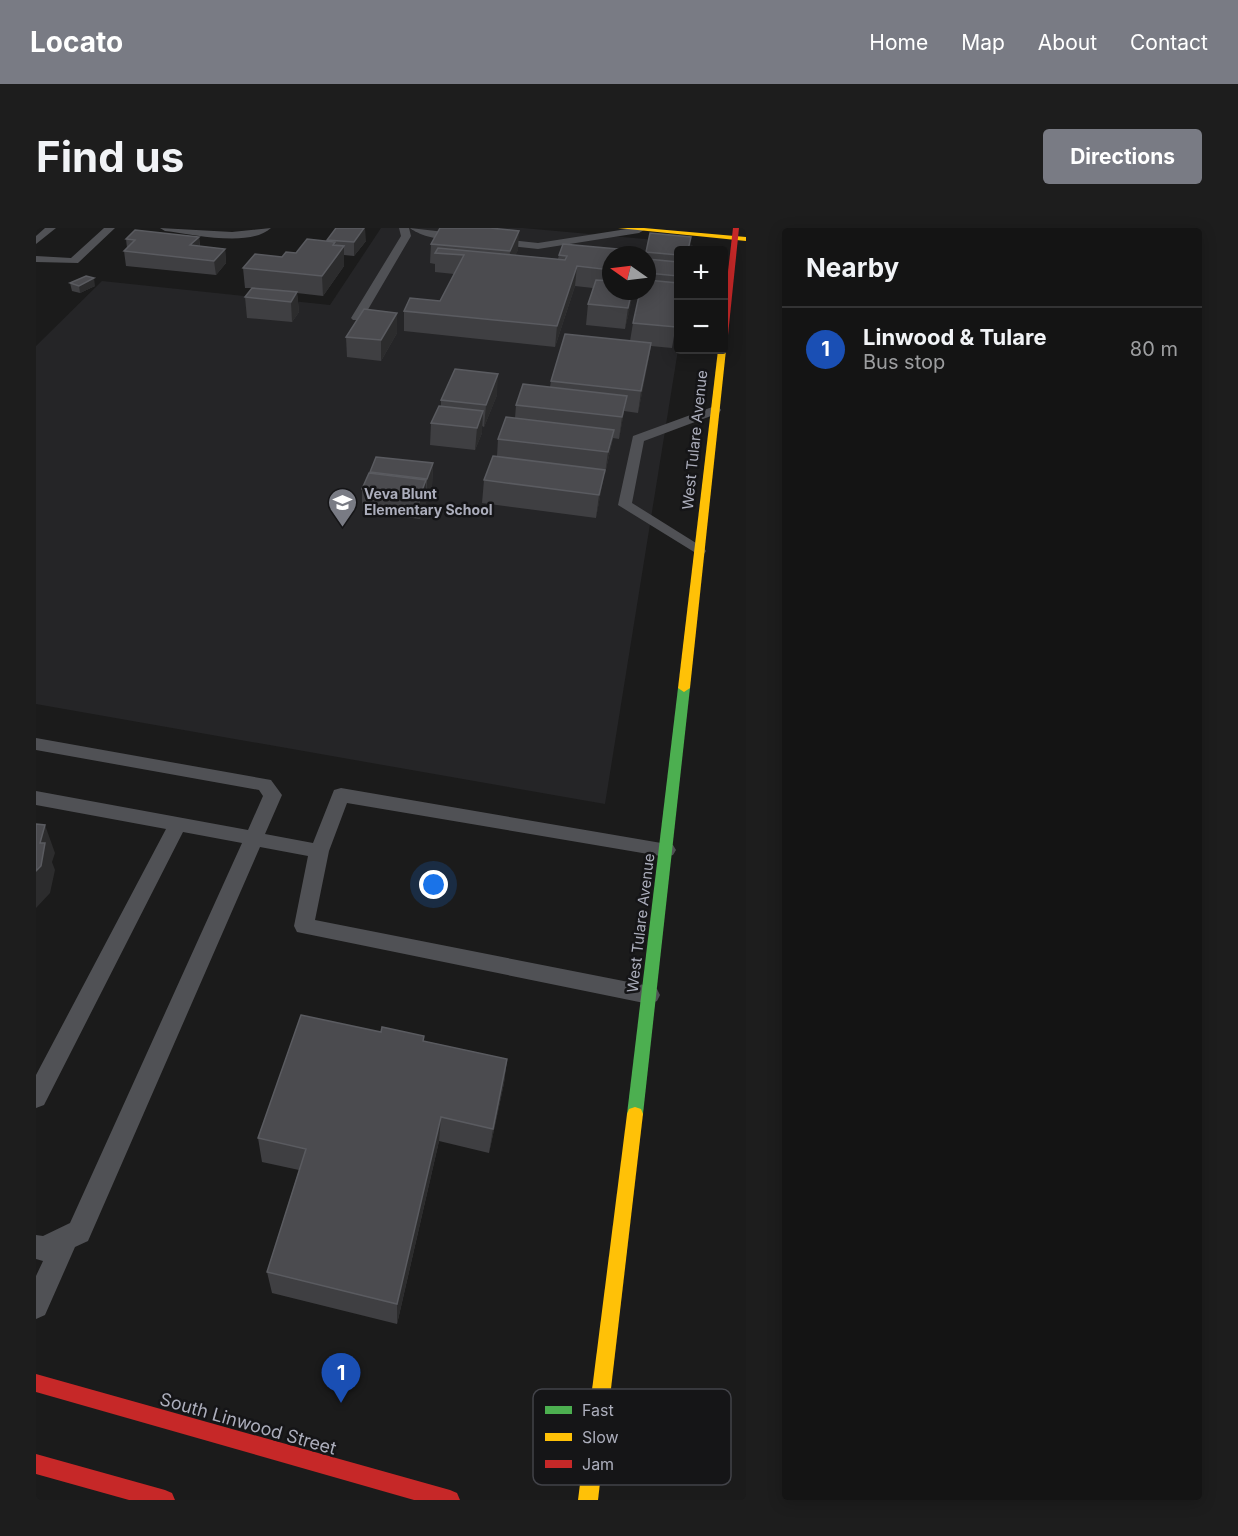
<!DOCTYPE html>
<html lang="en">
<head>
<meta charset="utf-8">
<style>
	body { margin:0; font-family:Inter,sans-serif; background:#1d1d1d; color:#f1f3f6 }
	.controls { position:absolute; right:18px; top:18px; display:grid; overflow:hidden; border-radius:6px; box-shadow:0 3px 15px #0003 }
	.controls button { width:54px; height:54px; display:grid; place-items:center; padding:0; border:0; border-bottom:2px solid #333334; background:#141414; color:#f1f3f6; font:30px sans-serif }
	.compass { position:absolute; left:566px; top:18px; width:54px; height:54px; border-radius:50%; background:#141414; box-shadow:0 3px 15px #0003; rotate:284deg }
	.you { position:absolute; left:398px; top:657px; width:21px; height:21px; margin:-15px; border:4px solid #fff; border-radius:50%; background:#1a73e8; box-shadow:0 0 0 9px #1a73e833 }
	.badge { display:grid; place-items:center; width:39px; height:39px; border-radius:50%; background:#797b84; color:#fff; font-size:20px; font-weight:700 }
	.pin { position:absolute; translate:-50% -50px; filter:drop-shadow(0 2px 3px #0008) }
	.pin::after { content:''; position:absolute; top:32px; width:21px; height:18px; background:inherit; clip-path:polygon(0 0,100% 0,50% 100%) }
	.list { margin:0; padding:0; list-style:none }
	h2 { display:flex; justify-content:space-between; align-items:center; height:78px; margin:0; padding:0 24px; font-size:26px }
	h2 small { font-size:20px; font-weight:400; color:#9d9ea0 }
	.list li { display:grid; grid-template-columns:39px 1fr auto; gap:18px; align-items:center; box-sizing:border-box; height:84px; padding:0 24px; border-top:2px solid #333334 }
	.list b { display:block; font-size:22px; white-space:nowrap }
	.list p { margin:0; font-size:20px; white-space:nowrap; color:#9d9ea0 }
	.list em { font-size:20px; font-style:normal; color:#9d9ea0 }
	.map { position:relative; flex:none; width:710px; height:1272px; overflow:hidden; border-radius:6px }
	header { display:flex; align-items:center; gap:36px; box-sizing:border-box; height:84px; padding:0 30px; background:#797b84; color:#fff }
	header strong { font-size:28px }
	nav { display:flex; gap:33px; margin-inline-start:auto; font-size:21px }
	.intro { display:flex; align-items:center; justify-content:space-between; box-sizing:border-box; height:144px; padding:0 36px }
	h1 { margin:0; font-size:42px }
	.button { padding:15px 27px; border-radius:6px; background:#797b84; color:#fff; font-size:21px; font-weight:700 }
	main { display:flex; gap:36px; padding:0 36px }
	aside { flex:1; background:#141414; border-radius:6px; box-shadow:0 3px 15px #0003 }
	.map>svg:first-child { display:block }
	.built { fill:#252527; fill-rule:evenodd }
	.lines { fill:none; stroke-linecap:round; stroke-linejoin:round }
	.lane { fill:#505155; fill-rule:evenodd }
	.fast { fill:#4caf50; fill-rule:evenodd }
	.slow { fill:#ffc107; fill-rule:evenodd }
	.jam { fill:#c62828; fill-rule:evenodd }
	.wall { fill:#3f3f42 }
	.shaded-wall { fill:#2c2c2d }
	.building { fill:#4b4b4f; stroke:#5a5b60; stroke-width:1.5 }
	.labels { text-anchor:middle; stroke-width:5; stroke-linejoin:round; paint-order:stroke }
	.far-poi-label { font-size:14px; font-weight:bold; fill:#acaebc; stroke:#151517; text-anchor:start }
	.street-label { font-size:15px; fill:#acaebc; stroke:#151517 }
	.near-street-label { font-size:18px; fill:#acaebc; stroke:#151517 }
	.key { fill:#151517; stroke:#424349; stroke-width:1.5 }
	.key-label { font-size:16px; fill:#acaebc }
</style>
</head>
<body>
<header>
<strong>Locato</strong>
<nav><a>Home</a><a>Map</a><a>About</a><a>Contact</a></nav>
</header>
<div class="intro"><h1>Find us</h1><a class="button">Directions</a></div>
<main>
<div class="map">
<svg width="710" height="1272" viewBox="0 0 710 1272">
	<rect width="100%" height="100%" fill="#1b1b1b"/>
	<path class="built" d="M345,0H487L653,15L659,19V22H642V122L569,576L0,476V118L66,53L294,77ZM575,27H611V63H575Z"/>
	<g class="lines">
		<g class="lane">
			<polygon points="9,0 20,0 0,16 0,8"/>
			<polygon points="68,0 79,0 42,35 0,34 0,28 35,30"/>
			<path d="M124,0L196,4L235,0C213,20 157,6 129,3Z"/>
			<polygon points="363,0 373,0 375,8 327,90 325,92 317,92 315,90 365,8"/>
			<path d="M374,0L426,6L431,9C420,17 384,9 374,0Z"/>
			<polygon points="597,0 608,2 603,5 502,21 455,16 450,13 455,10 502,15"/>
			<polygon points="679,178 683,179 685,182 683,185 608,213 596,275 668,320 670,323 668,326 663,327 582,277 597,208"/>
			<polygon points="0,510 235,552 246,567 229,606 277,615 296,567 298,562 305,560 637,617 640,622 637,627 630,629 311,575 293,623 279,692 613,758 621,761 624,767 621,773 613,776 261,704 258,698 272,628 224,619 52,1013 39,1019 9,1087 0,1091 0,1048 7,1033 0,1031 0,1007 7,1008 34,995 206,615 147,604 8,877 0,880 0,847 130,601 0,577 0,563 212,602 227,568 223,562 0,522"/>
		</g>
		<polygon class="fast" points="648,456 654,460 607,886 605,891 599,893 593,891 591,886 642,460"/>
		<g class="slow">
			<polygon points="582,0 608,0 710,9 710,13"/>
			<polygon points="688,120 690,122 654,460 648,464 642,460 682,122"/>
			<polygon points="599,879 605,881 607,886 562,1272 542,1272 591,886 593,881"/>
		</g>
		<g class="jam">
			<polygon points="697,0 703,0 692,107 688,109 688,78"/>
			<polygon points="0,1146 414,1262 421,1265 424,1272 378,1272 0,1164"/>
			<polygon points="0,1226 129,1262 136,1265 139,1272 93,1272 0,1246"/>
		</g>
	</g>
	<g class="wall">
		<polygon points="614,5 642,22 642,84 636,120 615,118 602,185 588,183 583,211 577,210 574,223 569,246 568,246 560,290 446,275 448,252 461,228 462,211 479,190 480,177 514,159 515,153 594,113 597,95 604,65 597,64 589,101 550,97 552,76 557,60 539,58 519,119 368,103 368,83 404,73 418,46 399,44 399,36 394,35 395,16 482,22 479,27 522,31 523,27 575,27 575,63 611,63 611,27 609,27"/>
		<polygon points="163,9 164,18 189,21 190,35 180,47 90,38 88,23 91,20 90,11"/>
		<polygon points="291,12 330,13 318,28 308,27 308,38 287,68 261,65 263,84 256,94 211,90 209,69 216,60 209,60 207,40 260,25 291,13"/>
		<polygon points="34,55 59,58 44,65 36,63"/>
		<polygon points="361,105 345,133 311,129 310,109"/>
		<polygon points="461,167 448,199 446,198 446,205 439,222 394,217 395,195 405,178 405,172"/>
		<polygon points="397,235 396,258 384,291 326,283 326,261 334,246 334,244"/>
		<polygon points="388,813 471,831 468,855 453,925 403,913 361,1096 236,1065 231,1044 263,942 226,934 222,910"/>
	</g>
	<g class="shaded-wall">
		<polygon points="328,0 329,0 330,13 318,28 318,14"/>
		<polygon points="483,3 482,22 473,43 474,23"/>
		<polygon points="163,9 164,23 156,31 154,17"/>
		<polygon points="299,14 300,30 308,18 308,38 287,68 286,48 297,17"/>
		<polygon points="189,21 190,35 180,47 178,33"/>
		<polygon points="541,38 539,58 519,119 521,98"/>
		<polygon points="58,50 59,58 44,65 43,58"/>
		<polygon points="596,63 595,76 589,101 592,80"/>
		<polygon points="261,64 263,84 256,94 255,74"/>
		<polygon points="361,85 361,105 345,133 345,112"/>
		<polygon points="615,115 612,136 602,185 605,163"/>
		<polygon points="462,146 461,167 448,199 450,177"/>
		<polygon points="591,168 587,189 583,211 586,189"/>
		<polygon points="447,183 446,205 439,222 441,200"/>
		<polygon points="578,202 574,223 569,246 572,224"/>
		<polygon points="397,235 396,258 390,273 391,251"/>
		<polygon points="569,242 565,264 560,290 563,267"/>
		<polygon points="390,252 390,275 384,291 384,268"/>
		<polygon points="9,597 19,625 16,634 19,642 14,665 0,680 0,643 4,615"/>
		<polygon points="471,831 468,855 453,925 457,901"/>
		<polygon points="405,889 403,913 361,1096 361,1076"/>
	</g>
	<g class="building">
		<polygon points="300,0 328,0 318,14 291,12"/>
		<polygon points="404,0 454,0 483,3 474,23 395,16"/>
		<polygon points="99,2 163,9 154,17 189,21 178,33 88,23 99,12 90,11"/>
		<polygon points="614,5 655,9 652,22 642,22 642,27 610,24"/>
		<polygon points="271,11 299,14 297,17 308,18 286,48 207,40 219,26 246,29 250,24 260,25"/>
		<polygon points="527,16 603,23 603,27 575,27 575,42 541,38 521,98 368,83 374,70 404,73 428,27 399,25 402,20 529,32 531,28 523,27"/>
		<polygon points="611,31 642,34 642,48 611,45"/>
		<polygon points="50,48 58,50 43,58 34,55"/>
		<polygon points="560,52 575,53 575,63 596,63 592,80 552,76"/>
		<polygon points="611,52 642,55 642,84 640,99 597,95 604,63 611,63"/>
		<polygon points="216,60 261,64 255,74 209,69"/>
		<polygon points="328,81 361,85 345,112 310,109"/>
		<polygon points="529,106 615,115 605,163 515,153"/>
		<polygon points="419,141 462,146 450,177 405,172"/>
		<polygon points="487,156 591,168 586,189 480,177"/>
		<polygon points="403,178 447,183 441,200 395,195"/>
		<polygon points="470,189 578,202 572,224 462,211"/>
		<polygon points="457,228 569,242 563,267 448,252"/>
		<polygon points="340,229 397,235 391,251 334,244"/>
		<polygon points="333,245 390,252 384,268 326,261"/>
		<polygon points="0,596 9,597 4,615 9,615 5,638 0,643"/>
		<polygon points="265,787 345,804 346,799 388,808 387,813 471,831 457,901 405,889 361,1076 231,1044 270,921 222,910"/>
	</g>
	<defs>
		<symbol id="school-pin" viewBox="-11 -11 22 30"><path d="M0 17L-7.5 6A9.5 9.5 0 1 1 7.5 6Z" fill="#797b84" stroke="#151517"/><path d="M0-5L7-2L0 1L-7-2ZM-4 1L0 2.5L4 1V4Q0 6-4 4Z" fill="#fff"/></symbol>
	</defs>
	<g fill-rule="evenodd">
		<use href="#school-pin" x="290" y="258" width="33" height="45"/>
	</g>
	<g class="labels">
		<g class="far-poi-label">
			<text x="328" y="271">Veva Blunt<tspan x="328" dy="16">Elementary School</tspan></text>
		</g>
		<g class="street-label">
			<text transform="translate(659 212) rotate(-84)" y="5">West Tulare Avenue</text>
			<text transform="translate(605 695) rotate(-83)" y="5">West Tulare Avenue</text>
		</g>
		<g class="near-street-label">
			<text transform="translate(212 1196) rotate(16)" y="6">South Linwood Street</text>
		</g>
	</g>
	<rect x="497" y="1161" width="198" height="96" rx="9" class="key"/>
	<rect x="509" y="1178" width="27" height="8" fill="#4caf50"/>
	<rect x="509" y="1205" width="27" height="8" fill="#ffc107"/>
	<rect x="509" y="1232" width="27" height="8" fill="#c62828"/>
	<g class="key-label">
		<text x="546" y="1188">Fast</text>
		<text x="546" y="1215">Slow</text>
		<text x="546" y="1242">Jam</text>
	</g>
</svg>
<div class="controls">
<button>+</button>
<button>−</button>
</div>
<svg class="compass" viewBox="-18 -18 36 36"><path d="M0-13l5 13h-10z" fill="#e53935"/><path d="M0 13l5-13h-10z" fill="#9d9ea0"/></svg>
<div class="you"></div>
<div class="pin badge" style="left:305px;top:1175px;background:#1a4fb4">1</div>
</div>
<aside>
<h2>Nearby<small></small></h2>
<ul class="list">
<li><span class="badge" style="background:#1a4fb4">1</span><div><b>Linwood &amp; Tulare</b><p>Bus stop</p></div><em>80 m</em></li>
</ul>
</aside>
</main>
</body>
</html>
